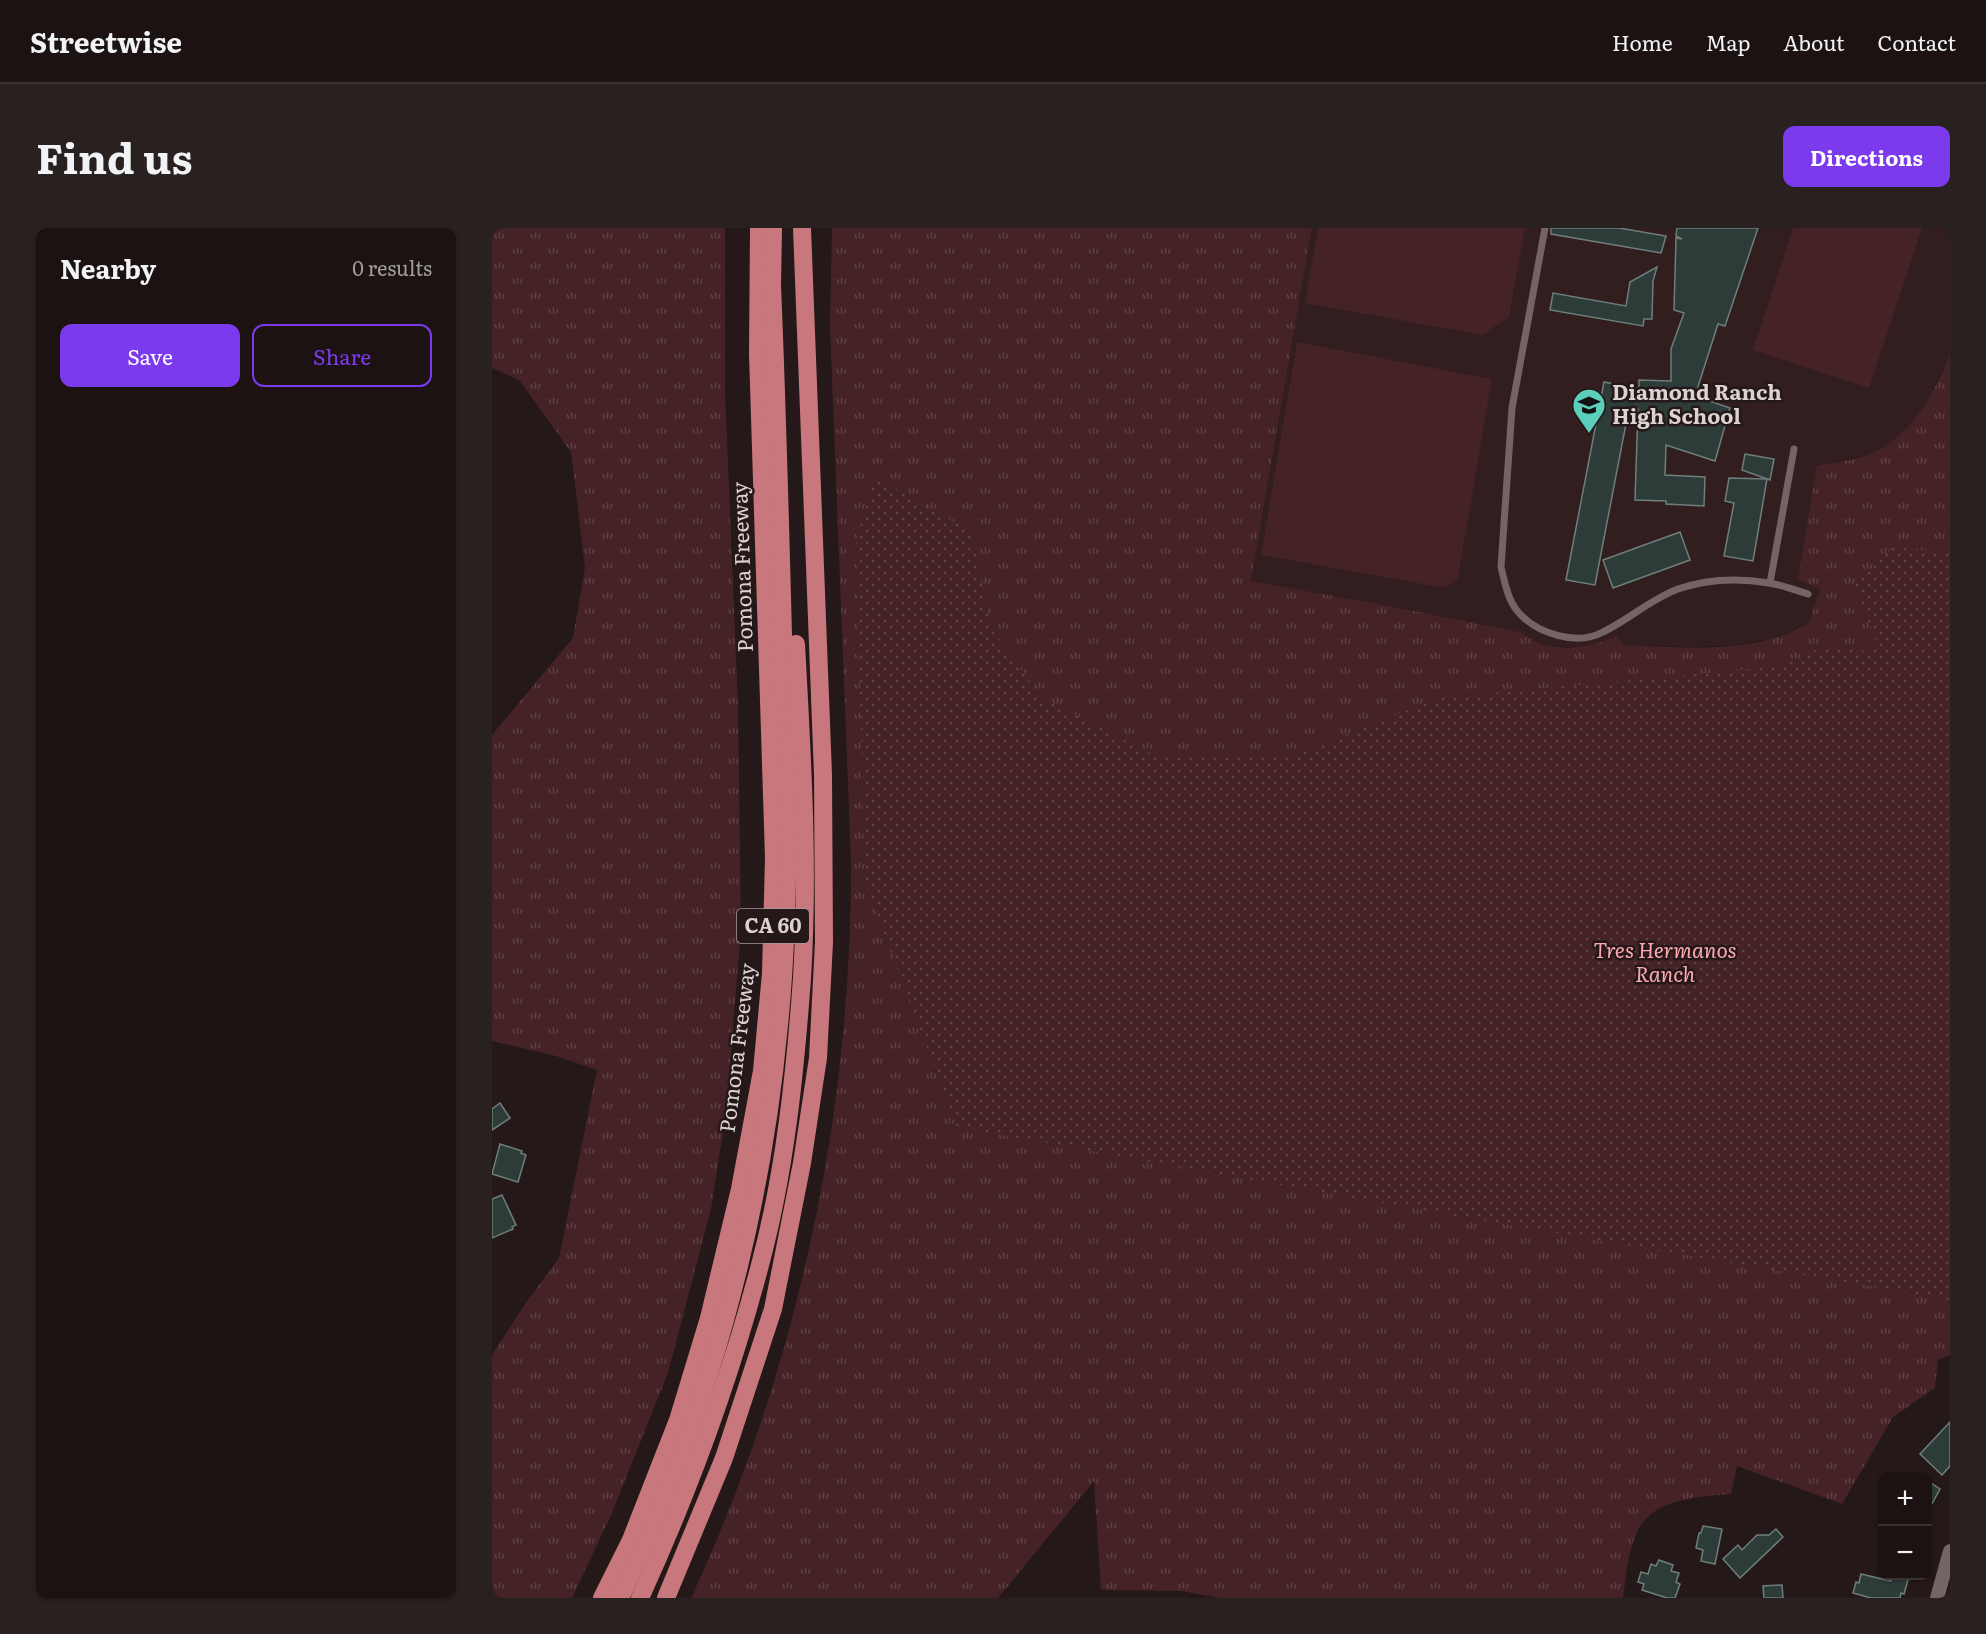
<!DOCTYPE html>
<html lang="en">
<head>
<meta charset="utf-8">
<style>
	body { margin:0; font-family:Literata,serif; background:#292020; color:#f1f3f6 }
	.controls { position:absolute; right:18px; bottom:18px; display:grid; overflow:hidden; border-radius:12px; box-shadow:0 2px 4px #0004 }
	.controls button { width:54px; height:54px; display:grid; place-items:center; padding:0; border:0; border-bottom:2px solid #3a3232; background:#1c1212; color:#f1f3f6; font:30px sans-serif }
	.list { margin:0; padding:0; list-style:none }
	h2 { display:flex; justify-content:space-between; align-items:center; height:78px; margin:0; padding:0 24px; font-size:26px }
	h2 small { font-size:20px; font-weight:400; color:#a09e9f }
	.actions { display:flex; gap:12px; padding:18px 24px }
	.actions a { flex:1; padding:14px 0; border:2px solid #7c3aed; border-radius:12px; text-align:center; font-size:21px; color:#7c3aed }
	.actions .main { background:#7c3aed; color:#fff }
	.map { position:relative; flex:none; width:1458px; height:1370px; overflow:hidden; border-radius:12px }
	header { display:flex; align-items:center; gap:36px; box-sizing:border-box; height:84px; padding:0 30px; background:#1c1212; border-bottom:2px solid #3a3232 }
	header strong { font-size:28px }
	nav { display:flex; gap:33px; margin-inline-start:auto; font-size:21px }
	.intro { display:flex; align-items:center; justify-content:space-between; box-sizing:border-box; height:144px; padding:0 36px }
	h1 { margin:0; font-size:42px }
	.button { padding:15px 27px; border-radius:12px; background:#7c3aed; color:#fff; font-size:21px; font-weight:700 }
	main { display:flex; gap:36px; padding:0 36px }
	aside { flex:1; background:#1c1212; border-radius:12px; box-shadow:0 2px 4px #0004 }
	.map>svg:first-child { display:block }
	.built { fill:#321e1f }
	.grass { fill:url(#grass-tufts) }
	.park { fill:url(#park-dots) }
	.garden { fill:#452225 }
	.building { fill:#2d3c39; stroke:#6e7f7b; stroke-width:1.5 }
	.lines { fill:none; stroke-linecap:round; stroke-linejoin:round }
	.service { stroke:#746464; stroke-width:7 }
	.minor { stroke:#746464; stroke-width:14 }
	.motorway { stroke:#c8777c; stroke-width:18 }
	.labels { text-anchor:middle; stroke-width:5; stroke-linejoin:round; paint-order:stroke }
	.shield { fill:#251818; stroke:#a59a9a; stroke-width:1.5 }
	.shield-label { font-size:20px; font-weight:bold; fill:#dcd2d2 }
	.poi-label { font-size:21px; font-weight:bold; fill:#dcd2d2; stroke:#251818; text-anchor:start }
	.street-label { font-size:21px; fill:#dcd2d2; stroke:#251818 }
	.park-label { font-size:21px; font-style:italic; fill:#fea8ad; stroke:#251818 }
</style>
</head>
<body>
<header>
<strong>Streetwise</strong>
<nav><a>Home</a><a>Map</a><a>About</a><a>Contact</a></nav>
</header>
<div class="intro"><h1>Find us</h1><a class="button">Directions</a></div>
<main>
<aside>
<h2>Nearby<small>0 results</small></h2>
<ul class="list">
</ul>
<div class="actions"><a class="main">Save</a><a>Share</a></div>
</aside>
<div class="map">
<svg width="1458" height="1370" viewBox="0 0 1458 1370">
	<defs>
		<pattern id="grass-tufts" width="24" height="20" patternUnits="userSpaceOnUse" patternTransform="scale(1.5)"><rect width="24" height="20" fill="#452225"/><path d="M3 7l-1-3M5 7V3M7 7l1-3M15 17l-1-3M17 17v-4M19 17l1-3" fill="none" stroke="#5f4144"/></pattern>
		<pattern id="park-dots" width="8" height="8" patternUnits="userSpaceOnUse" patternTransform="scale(1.5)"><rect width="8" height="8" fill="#452225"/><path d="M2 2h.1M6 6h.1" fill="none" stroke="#5f4144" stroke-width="1.8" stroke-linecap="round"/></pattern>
	</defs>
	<rect width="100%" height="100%" fill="#251818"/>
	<polygon class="built" points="820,0 1458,0 1458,125 1434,176 1421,194 1406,210 1376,227 1325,238 1328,361 1317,395 1283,410 1245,417 1200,419 1132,417 1125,408 1108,416 1089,420 1060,418 1040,412 1028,404 876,374 759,353"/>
	<g class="grass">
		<polygon points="0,0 233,0 233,164 246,477 249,702 234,885 219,981 176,1145 120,1285 80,1370 0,1370 0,1127 33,1076 67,1030 105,842 64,828 0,813 0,507 81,410 93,340 79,224 27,152 0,140"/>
		<path d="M340,0H820L759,353L876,374L1028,404C1057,426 1093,422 1125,408L1132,417C1181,419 1234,424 1282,410C1294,407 1306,401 1317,395L1328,361L1306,351L1325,238C1341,233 1359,234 1375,227C1420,209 1441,168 1458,125V1127L1446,1132L1443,1160L1401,1189L1350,1276L1245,1238L1239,1266C1208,1269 1162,1270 1146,1302C1136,1322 1134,1348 1131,1370H728L689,1363L609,1362L602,1253L506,1370H199C306,1140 360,885 359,632L338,99Z"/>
	</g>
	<polygon class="park" points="383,249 480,304 499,400 549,469 667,530 800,529 946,470 1291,438 1332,418 1373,423 1384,413 1363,357 1401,319 1458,325 1458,1072 934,983 465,899 373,655 364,312"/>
	<g class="garden">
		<polygon points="826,0 1033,0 1017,89 990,107 813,75"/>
		<polygon points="1301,0 1430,0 1377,160 1261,122"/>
		<polygon points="805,114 1000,151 966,350 953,360 769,327"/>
	</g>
	<g class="building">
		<polygon points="1059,0 1127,0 1174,8 1169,25 1059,6"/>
		<polygon points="1185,0 1266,0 1233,98 1226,96 1203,168 1238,180 1223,233 1174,217 1173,247 1213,249 1212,278 1174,276 1174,273 1143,272 1146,181 1137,180 1103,357 1074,352 1112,154 1147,161 1147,152 1179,153 1179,121 1192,85 1182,82 1184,10 1190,11 1184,8"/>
		<polygon points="1165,39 1161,53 1160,91 1152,91 1151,98 1058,82 1061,65 1134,78 1138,54"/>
		<polygon points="1253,226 1282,231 1278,252 1250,242"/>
		<polygon points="1237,250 1275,251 1261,333 1232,328 1242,275 1233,273"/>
		<polygon points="1188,304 1198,332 1121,360 1111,332"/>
		<polygon points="8,875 18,890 0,902 0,881"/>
		<polygon points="8,916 30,923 29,925 34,927 26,954 0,946"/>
		<polygon points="10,967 24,997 20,999 21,1001 0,1010 0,971"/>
		<polygon points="1458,1194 1458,1238 1450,1247 1428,1226"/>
		<polygon points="1436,1253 1448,1261 1436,1283"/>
		<polygon points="1211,1298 1230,1301 1223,1336 1209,1333 1211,1322 1204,1320 1207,1305 1209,1305"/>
		<polygon points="1284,1301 1291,1309 1248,1350 1231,1331 1246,1317 1250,1322 1265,1307 1277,1307"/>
		<polygon points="1167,1332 1181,1337 1179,1343 1187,1345 1184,1354 1188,1356 1183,1370 1175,1370 1150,1362 1152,1356 1146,1354 1149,1344 1156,1346 1159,1336 1164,1338"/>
		<polygon points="1369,1346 1399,1353 1401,1348 1416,1352 1412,1366 1409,1365 1408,1370 1379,1370 1361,1365 1364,1354 1367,1355"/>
		<polygon points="1290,1357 1291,1370 1272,1370 1271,1358"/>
	</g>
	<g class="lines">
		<g class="service">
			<path d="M1053,0L1020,180L1009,339C1013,355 1016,373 1027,385C1046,406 1085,418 1111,404C1138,391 1157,372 1186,361C1215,351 1247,350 1277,355C1290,357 1303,362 1316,366"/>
			<polyline points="1278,355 1302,221"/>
		</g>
		<polyline class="minor" points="1445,1370 1458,1323"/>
		<g class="motorway">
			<polyline points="110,1370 139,1312 186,1192 217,1090 248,961 270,843 279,745 282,630 266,126 267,0"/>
			<path d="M128,1370C215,1192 269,994 287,797C300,667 295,537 291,407C288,291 285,174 280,58L281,0"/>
			<path d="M148,1370C197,1263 238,1151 268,1037C293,944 303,846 310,750C317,639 310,527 304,416"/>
			<polyline points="174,1370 232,1230 281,1081 310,935 326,830 332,714 331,547 310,0"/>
		</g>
	</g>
	<defs>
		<symbol id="school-pin" viewBox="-11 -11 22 30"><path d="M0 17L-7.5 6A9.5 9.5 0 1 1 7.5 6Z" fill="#5bcebc" stroke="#251818"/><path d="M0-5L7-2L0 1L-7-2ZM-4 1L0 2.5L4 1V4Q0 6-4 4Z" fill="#111"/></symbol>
	</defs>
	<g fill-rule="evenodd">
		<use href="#school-pin" x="1078" y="158" width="38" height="52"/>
	</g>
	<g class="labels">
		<rect class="shield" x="245" y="681" width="72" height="34" rx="4.5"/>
		<g class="shield-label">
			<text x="281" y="705">CA 60</text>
		</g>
		<g class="poi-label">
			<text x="1120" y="172">Diamond Ranch<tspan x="1120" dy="24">High School</tspan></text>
		</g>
		<g class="street-label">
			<text transform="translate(251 339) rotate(-92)" y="7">Pomona Freeway</text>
			<text transform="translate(246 820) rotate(-83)" y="7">Pomona Freeway</text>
		</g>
		<g class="park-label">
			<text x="1173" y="730">Tres Hermanos<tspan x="1173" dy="24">Ranch</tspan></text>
		</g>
	</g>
</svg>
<div class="controls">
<button>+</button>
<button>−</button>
</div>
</div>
</main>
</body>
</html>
